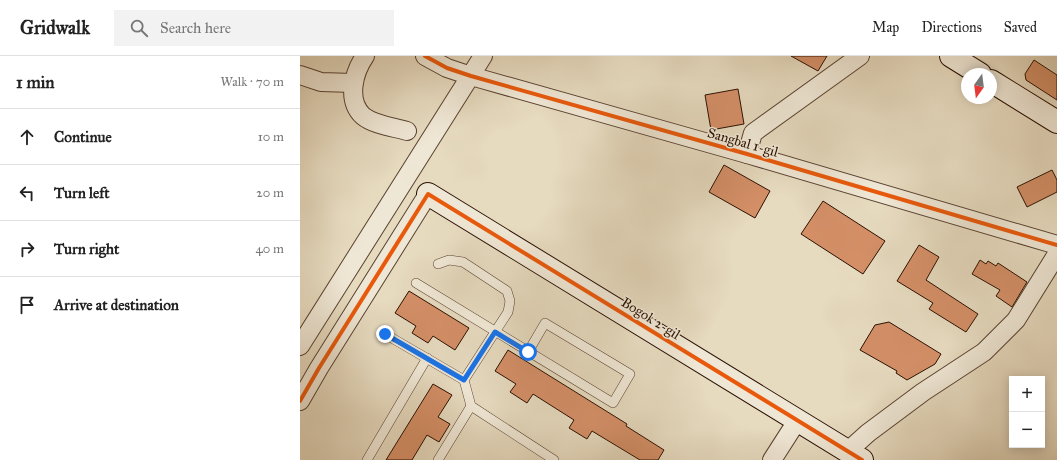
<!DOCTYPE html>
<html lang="en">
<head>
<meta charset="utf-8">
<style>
	body { margin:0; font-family:"IM FELL Great Primer",serif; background:#f2f2f2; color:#222 }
	.controls { position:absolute; right:12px; bottom:12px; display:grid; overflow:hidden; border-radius:0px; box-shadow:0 2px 10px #0003 }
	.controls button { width:36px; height:36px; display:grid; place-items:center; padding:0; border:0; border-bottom:1px solid #e0e0e0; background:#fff; color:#222; font:20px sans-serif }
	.compass { position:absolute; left:661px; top:12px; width:36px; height:36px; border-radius:50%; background:#fff; box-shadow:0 2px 10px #0003; rotate:194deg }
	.stop { position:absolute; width:12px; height:12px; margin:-9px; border:3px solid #1a73e8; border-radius:50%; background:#fff }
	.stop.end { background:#1a73e8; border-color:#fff; box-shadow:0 1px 4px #0008 }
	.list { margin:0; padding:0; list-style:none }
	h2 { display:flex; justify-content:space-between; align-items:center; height:52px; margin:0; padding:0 16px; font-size:17px }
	h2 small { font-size:13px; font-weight:400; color:#767676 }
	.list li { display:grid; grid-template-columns:26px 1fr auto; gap:12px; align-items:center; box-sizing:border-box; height:56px; padding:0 16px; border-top:1px solid #e0e0e0 }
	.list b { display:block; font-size:15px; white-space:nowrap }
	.list em { font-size:13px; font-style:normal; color:#767676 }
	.icon { flex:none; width:22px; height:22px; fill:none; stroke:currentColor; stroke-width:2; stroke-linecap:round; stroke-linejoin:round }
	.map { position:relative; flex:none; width:757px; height:404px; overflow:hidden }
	header { display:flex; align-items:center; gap:24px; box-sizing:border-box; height:56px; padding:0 20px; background:#fff; border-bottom:1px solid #e0e0e0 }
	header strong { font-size:19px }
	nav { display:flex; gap:22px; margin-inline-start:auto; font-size:14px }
	.search { width:280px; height:36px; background:#f2f2f2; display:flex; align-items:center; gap:10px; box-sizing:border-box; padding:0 14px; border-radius:0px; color:#767676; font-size:15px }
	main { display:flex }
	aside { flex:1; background:#fff }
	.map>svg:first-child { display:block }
	.building { fill:#d48f67; stroke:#2b1000 }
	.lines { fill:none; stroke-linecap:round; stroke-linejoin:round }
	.lane-casing { stroke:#5a4230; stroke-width:10 }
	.street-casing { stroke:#5a4230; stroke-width:20 }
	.secondary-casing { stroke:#2b1000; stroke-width:24 }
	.lane { stroke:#efe7d5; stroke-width:9 }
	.street { stroke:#efe7d5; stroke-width:18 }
	.secondary { stroke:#efe7d5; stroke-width:22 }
	.cycleway-casing { stroke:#efe7d5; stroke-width:6 }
	.cycleway { stroke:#e8590c; stroke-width:4 }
	.route { stroke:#1a73e8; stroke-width:5 }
	.labels { text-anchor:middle; stroke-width:3; stroke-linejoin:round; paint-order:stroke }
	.street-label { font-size:14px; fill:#2b1000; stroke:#efe7d5 }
</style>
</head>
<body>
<header>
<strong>Gridwalk</strong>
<div class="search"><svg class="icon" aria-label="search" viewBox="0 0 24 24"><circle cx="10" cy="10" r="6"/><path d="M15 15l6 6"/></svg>Search here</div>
<nav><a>Map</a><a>Directions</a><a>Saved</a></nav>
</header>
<main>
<aside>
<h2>1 min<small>Walk · 70 m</small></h2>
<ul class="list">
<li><svg class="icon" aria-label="ahead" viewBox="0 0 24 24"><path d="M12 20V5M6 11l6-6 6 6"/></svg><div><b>Continue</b></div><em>10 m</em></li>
<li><svg class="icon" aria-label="left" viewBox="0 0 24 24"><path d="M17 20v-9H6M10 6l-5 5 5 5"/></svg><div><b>Turn left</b></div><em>20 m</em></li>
<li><svg class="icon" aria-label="right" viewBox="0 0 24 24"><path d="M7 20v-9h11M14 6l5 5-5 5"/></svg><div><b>Turn right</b></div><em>40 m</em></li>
<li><svg class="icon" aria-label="arrive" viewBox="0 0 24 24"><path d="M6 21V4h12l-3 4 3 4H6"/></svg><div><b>Arrive at destination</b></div></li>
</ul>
</aside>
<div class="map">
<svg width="757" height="404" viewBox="0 0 757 404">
	<rect width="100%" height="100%" fill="#e6dabf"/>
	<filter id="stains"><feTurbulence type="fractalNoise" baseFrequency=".005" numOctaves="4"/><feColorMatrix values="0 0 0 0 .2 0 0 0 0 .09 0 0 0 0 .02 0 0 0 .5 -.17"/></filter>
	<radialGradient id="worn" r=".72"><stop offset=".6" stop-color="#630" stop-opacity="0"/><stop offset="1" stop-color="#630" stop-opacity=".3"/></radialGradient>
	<g class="building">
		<polygon points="491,0 527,0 518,15"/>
		<polygon points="734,4 757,19 757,44 726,24 725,18"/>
		<polygon points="438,33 444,68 411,74 405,39"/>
		<polygon points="424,109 470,135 455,162 409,136"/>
		<polygon points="752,114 757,124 757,136 727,151 717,131"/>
		<polygon points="523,145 585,185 563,218 501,178"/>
		<polygon points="619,189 639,201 626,224 678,258 666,276 629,253 633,247 597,225"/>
		<polygon points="680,204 686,208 688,205 696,210 698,207 727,226 712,251 696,240 700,234 672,218"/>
		<polygon points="109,235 169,272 155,294 133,280 128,287 112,277 116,270 95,257"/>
		<polygon points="589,266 641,298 635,308 607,324 596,317 597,315 560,294 575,269"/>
		<polygon points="208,294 327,368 326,370 364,394 358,404 340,404 292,375 287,383 269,372 274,364 233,338 227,347 210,336 216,328 195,315"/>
		<polygon points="133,328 152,339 138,361 150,368 139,386 127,379 112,404 86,404"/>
	</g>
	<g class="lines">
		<defs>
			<g id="lane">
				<polyline points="138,208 149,204 163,206 207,235 210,245 208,256 164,324 171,350 254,404"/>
				<polyline points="116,227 313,347 330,318 245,267 228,296"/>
				<polyline points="85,278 164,324"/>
				<polyline points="67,404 127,302"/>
				<polyline points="138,404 171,350"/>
			</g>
			<g id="street">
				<path d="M65,0C54,16 46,44 63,60C74,69 93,71 107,75"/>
				<polyline points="125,0 147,12 171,20 447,98 757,189"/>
				<polyline points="0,19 21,26 53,27"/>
				<polyline points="447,98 453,77 560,0"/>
				<polyline points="0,290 183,0"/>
				<polyline points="0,345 19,312 128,138"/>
				<polyline points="548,395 568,377 623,336 684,296 716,264 757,198"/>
				<polyline points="472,404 497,365"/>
			</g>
			<g id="secondary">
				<polyline points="651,0 680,18"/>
				<polyline points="691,25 757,66"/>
				<polyline points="128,138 562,404"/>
			</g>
		</defs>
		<use href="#lane" class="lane-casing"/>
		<use href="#street" class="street-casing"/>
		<use href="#secondary" class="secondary-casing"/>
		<use href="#lane" class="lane"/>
		<use href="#street" class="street"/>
		<use href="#secondary" class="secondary"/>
		<defs>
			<g id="cycleway">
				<polyline points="125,0 147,12 171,20 447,98 757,189"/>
				<polyline points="0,345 19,312 128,138 562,404"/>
			</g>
		</defs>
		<use href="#cycleway" class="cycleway-casing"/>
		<use href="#cycleway" class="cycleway"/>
	</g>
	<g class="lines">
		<polyline class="route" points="85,278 164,324 195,276 228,296"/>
	</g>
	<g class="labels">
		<g class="street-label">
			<text transform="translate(443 86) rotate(16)" y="5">Sangbal 1-gil</text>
			<text transform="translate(351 262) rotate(32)" y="5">Bogok 2-gil</text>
		</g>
	</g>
	<rect width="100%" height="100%" filter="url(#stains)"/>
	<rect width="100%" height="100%" fill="url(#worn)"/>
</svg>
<div class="controls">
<button>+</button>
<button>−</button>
</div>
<svg class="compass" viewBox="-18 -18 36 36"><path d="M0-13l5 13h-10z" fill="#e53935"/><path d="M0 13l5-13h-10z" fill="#767676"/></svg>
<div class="stop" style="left:228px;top:296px"></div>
<div class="stop end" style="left:85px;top:278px"></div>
</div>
</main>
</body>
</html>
